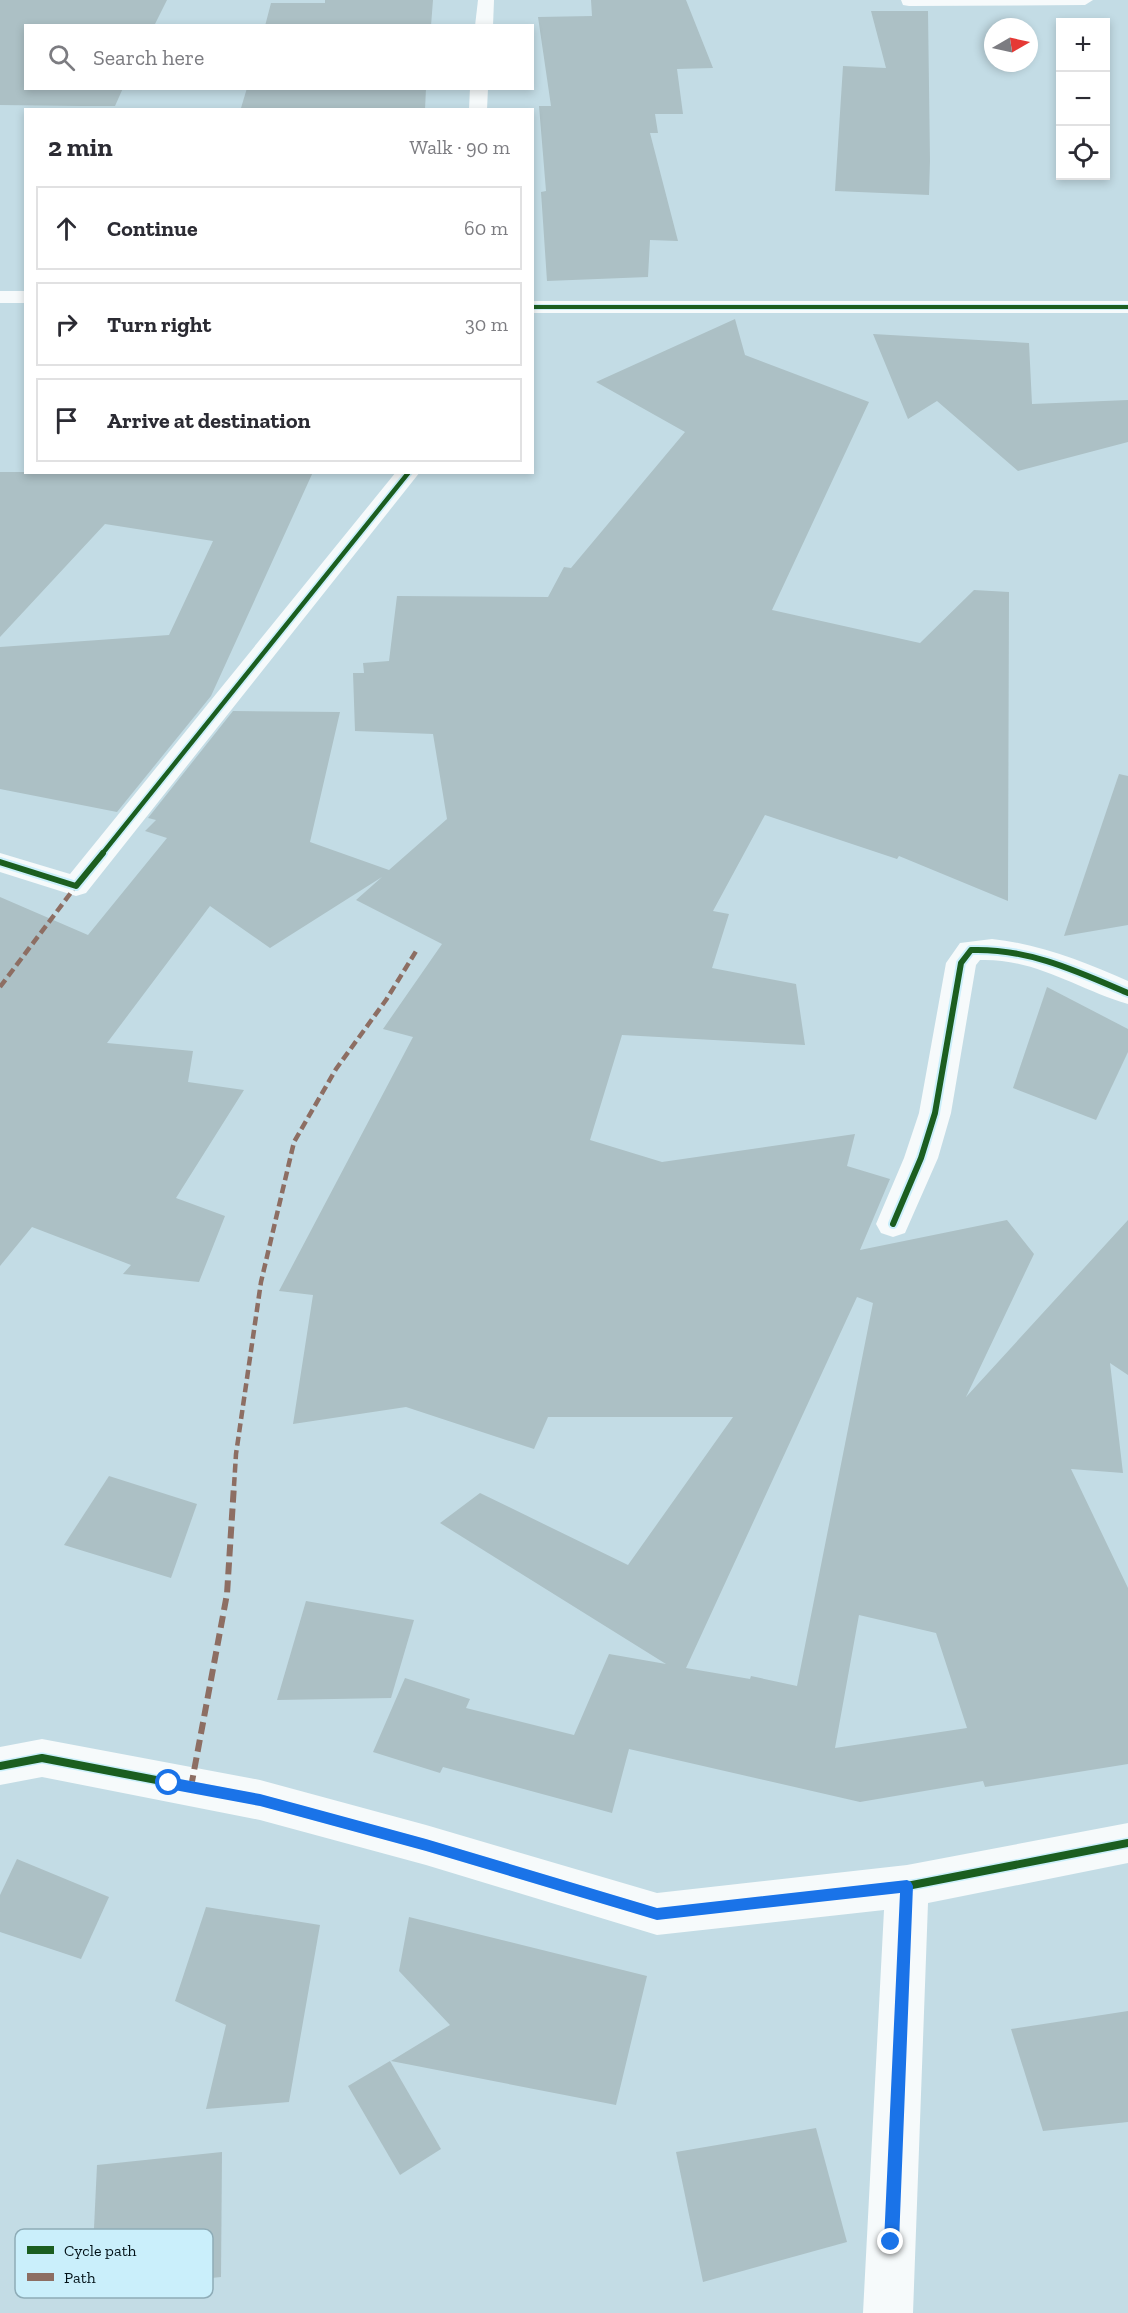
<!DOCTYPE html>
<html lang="en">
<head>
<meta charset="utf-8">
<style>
	body { margin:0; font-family:"Zilla Slab",serif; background:#f7f7f7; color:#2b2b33 }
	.controls { position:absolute; right:18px; top:18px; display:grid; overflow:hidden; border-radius:0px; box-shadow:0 3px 9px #0003 }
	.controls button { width:54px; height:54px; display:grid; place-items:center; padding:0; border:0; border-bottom:2px solid #e1e1e2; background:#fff; color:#2b2b33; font:30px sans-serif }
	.compass { position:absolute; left:984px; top:18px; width:54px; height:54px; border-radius:50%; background:#fff; box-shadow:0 3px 9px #0003; rotate:81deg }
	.stop { position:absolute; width:18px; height:18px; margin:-14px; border:4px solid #1a73e8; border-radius:50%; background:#fff }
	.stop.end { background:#1a73e8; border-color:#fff; box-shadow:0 2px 6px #0008 }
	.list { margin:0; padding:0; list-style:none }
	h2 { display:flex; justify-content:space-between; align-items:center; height:78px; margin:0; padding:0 24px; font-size:26px }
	h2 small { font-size:20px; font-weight:400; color:#7c7c81 }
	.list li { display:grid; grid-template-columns:39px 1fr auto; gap:18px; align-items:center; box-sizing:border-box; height:84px; margin:0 12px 12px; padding:0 12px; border:2px solid #e1e1e2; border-radius:0px }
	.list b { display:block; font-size:22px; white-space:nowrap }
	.list em { font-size:20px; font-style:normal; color:#7c7c81 }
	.icon { flex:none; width:33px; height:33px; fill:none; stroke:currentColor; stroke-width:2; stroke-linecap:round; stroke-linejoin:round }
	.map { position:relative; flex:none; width:1128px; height:2313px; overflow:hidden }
	.search { position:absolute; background:#fff; box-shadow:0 3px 9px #0003; left:24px; top:24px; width:510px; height:66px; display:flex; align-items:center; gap:15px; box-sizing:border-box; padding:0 21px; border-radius:0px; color:#7c7c81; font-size:22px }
	.panel { position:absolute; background:#fff; box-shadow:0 3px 9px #0003; left:24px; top:108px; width:510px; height:366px; border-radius:0px }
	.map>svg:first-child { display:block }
	.building { fill:#acc0c5; fill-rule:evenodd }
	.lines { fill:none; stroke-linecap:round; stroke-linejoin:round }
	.service { fill:#f6fafb; fill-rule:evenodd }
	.minor { fill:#f6fafb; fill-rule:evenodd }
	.quiet-far1 { stroke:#8d6e63; stroke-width:4.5; stroke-dasharray:9 4.5; stroke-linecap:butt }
	.quiet { stroke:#8d6e63; stroke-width:6; stroke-dasharray:12 6; stroke-linecap:butt }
	.cycleway-far3-casing { stroke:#caeffb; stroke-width:6 }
	.cycleway-far2-casing { stroke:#caeffb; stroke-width:8 }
	.cycleway-far1-casing { stroke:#caeffb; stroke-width:10 }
	.cycleway-casing { stroke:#caeffb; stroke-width:11 }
	.cycleway-far3 { stroke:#1b5e20; stroke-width:4 }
	.cycleway-far2 { stroke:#1b5e20; stroke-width:4.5 }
	.cycleway-far1 { stroke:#1b5e20; stroke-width:6 }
	.cycleway { stroke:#1b5e20; stroke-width:8 }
	.route { fill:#1a73e8 }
	.key { fill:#caeffb; stroke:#8eacb7; stroke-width:1.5 }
	.key-label { font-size:16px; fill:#021117 }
</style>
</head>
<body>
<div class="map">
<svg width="1128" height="2313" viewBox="0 0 1128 2313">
	<rect width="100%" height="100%" fill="#c3dce5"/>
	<g class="building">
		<polygon points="0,0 167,0 154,26 26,26 26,88 123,88 115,106 81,106 0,105"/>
		<polygon points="325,0 433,0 431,26 265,26 271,3 325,3"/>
		<polygon points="591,0 686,0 713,68 677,69 683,114 655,114 658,133 650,133 678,241 650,240 648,277 547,281 541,192 546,191 539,106 551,106 538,17 592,16"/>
		<polygon points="871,11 928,11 930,161 929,195 835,191 843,66 886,68"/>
		<polygon points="247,88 426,88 425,110 241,108"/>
		<path d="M735,319L745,355L869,402L772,610L920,643L974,590L1009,592L1008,901L899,856L897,859L765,815L713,911L729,914L712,968L796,984L805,1045L622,1035L590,1140L662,1162L855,1134L847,1166L890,1179L860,1250L1007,1220L1034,1254L966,1397L1128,1220V1375L1110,1363L1123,1473L1071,1469L1128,1588V1764L985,1787L983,1781L860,1802L629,1749L612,1813L443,1767L440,1773L373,1752L405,1678L470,1699L466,1708L574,1735L609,1654L666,1664L440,1523L480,1493L628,1565L733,1417H548L534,1449L406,1407L293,1424L313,1295L279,1291L413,1037L383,1029L442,944L356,900L382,877L270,948L210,906L107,1043L193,1051L188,1082L244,1090L176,1198L225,1216L199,1282L123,1274L131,1265L32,1227L0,1266V897L88,935L167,838L145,831L156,820L148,818L233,711L340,712L310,842L389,870L447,819L433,734L355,731L353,673H364L363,663L389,661L397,596L548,597L564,567L571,568L685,432L596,382ZM857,1297L873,1303L797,1686L751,1676L750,1679L686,1668ZM859,1615L936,1633L967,1728L835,1748Z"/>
		<polygon points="873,334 1029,343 1032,404 1128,400 1128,442 1018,471 937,401 908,419"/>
		<polygon points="0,472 313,472 211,696 117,812 0,789 0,647 169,635 213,541 105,524 0,637"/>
		<polygon points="1119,774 1128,776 1128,925 1064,936"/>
		<polygon points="1047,987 1128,1029 1128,1052 1096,1120 1013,1088"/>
		<polygon points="109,1476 197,1504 171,1578 64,1545"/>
		<polygon points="306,1601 414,1620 391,1698 277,1700"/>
		<polygon points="17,1859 109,1897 81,1959 0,1932 0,1895"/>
		<polygon points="206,1907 320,1925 289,2102 206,2109 226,2025 175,2001"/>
		<polygon points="409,1917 647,1976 616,2105 391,2061 450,2025 399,1971"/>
		<polygon points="1128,2011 1128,2122 1043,2131 1011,2029"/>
		<polygon points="390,2061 441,2149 400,2175 348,2086"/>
		<polygon points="816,2128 847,2242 703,2282 676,2152"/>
		<polygon points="222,2152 221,2277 91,2291 97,2165"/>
	</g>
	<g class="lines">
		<polygon class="service" points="901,0 1093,0 1085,5 909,6 903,5"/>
		<g class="minor">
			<polygon points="478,0 494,0 493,26 475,26"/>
			<polygon points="470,88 488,88 487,110 469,110"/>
			<rect x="0" y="291" width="26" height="12"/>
			<rect x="532" y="301" width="596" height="12"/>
			<polygon points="396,472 420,472 86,893 76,896 0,872 0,853 70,874"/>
			<path d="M992,939C1040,944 1084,962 1128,981V1004C1077,989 1035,958 980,960L976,965L951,1113L938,1158L905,1233L893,1237L881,1233L876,1224L904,1158L919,1113L946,963L960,943Z"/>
			<polygon points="42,1739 260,1780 426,1825 657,1893 907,1865 1128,1823 1128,1863 928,1903 913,2313 863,2313 884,1910 657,1935 426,1865 260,1820 42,1777 0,1785 0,1747"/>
		</g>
		<g class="quiet-far1">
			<polyline points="0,987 76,886"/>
			<polyline points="234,1486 236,1454 261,1282 294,1142 336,1069 386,1000 418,948"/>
		</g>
		<polyline class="quiet" points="191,1787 227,1594 234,1485"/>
		<defs>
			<polyline id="cycleway-far3" points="532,307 1128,307"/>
			<polyline id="cycleway-far2" points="102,854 409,472"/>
			<g id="cycleway-far1">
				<polyline points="0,862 76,886 103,853"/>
				<path d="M893,1224L921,1158L935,1113L961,963L971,950C1028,948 1077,971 1128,993"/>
			</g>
			<polyline id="cycleway" points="0,1766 42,1758 260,1800 426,1845 657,1914 907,1886 1128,1843"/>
		</defs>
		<use href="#cycleway-far3" class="cycleway-far3-casing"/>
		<use href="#cycleway-far2" class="cycleway-far2-casing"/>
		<use href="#cycleway-far1" class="cycleway-far1-casing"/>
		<use href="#cycleway" class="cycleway-casing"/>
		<use href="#cycleway-far3" class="cycleway-far3"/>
		<use href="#cycleway-far2" class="cycleway-far2"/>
		<use href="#cycleway-far1" class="cycleway-far1"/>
		<use href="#cycleway" class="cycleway"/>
	</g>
	<polygon class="route" points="169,1777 260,1794 301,1805 426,1839 657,1908 907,1880 911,1882 913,1886 899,2242 896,2247 891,2249 886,2247 884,2242 900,1893 657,1920 426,1851 301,1817 260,1806 169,1789 163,1783"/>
	<rect x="15" y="2229" width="198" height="69" rx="9" class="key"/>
	<rect x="27" y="2246" width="27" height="8" fill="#1b5e20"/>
	<rect x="27" y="2273" width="27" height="8" fill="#8d6e63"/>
	<g class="key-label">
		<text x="64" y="2256">Cycle path</text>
		<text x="64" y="2283">Path</text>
	</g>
</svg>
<div class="controls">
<button>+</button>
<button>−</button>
<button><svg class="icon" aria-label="locate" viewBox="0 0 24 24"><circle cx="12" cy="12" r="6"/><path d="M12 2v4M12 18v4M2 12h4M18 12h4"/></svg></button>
</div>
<svg class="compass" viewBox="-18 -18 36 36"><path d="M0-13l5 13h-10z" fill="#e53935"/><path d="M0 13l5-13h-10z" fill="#7c7c81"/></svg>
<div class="stop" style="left:169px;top:1783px"></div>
<div class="stop end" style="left:891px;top:2242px"></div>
<div class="search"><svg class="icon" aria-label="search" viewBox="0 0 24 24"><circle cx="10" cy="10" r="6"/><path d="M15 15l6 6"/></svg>Search here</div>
<section class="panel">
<h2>2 min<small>Walk · 90 m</small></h2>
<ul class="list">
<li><svg class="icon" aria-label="ahead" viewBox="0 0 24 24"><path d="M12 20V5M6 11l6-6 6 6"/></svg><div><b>Continue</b></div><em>60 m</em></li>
<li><svg class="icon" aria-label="right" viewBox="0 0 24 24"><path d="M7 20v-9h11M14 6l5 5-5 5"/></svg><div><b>Turn right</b></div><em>30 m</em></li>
<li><svg class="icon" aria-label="arrive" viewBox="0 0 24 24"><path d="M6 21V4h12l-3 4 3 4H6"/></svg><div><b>Arrive at destination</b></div></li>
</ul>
</section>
</div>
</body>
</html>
